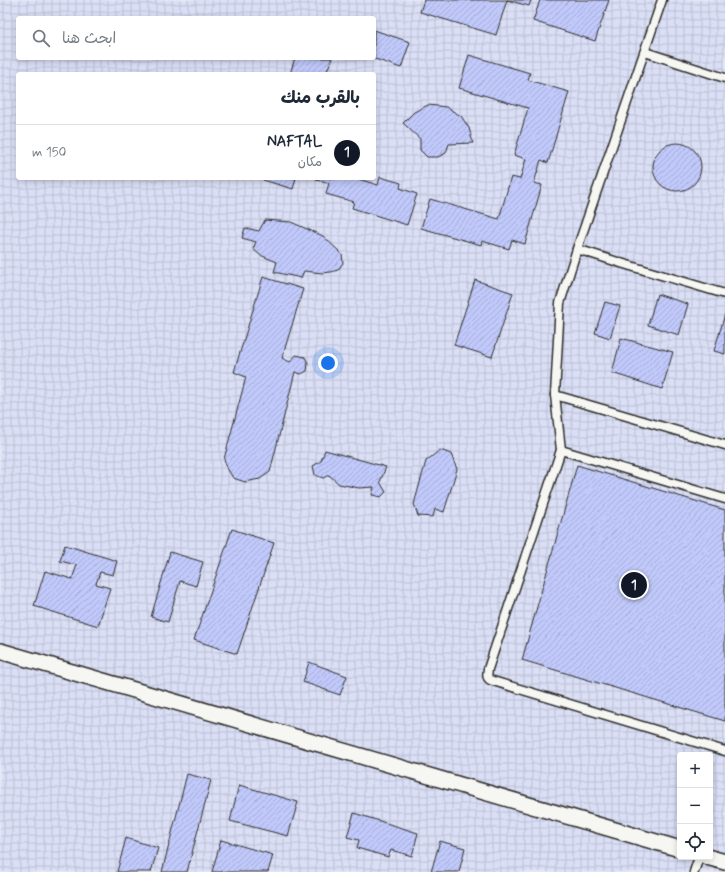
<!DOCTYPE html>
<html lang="ar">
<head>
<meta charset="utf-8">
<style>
	body { margin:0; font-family:Mynerve,"Playpen Sans Arabic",sans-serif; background:#f6f6f7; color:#1f2937; direction:rtl }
	.controls { position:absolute; right:12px; bottom:12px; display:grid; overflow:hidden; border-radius:4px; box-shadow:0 2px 6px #0003 }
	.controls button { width:36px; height:36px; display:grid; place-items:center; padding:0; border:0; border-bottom:1px solid #e0e1e3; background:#fff; color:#1f2937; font:20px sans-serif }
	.you { position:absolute; left:328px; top:363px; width:14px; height:14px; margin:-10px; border:3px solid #fff; border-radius:50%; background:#1a73e8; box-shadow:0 0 0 6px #1a73e833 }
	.badge { display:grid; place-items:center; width:26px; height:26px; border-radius:50%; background:#111827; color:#fff; font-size:13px; font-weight:700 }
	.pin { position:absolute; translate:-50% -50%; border:2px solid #fff; box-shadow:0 1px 4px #0006 }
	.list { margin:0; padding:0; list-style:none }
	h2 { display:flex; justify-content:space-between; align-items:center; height:52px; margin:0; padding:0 16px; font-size:17px }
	h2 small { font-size:13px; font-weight:400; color:#747a83 }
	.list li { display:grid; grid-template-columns:26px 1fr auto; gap:12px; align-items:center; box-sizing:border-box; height:56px; padding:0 16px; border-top:1px solid #e0e1e3 }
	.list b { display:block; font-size:15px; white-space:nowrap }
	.list p { margin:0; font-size:13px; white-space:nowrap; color:#747a83 }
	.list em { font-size:13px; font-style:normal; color:#747a83 }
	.icon { flex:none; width:22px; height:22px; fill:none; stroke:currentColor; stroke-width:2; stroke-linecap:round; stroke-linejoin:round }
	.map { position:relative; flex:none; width:725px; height:872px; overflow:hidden; direction:ltr }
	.search { position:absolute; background:#fff; box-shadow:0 2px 6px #0003; left:16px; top:16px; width:360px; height:44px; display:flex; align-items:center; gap:10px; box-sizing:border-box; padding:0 14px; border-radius:4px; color:#747a83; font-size:15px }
	.panel { position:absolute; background:#fff; box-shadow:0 2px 6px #0003; left:16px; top:72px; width:360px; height:108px; border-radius:4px; direction:rtl }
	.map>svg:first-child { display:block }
	.industrial { fill:url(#industrial-grid); fill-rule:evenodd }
	.building { fill:url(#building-hatch); stroke:#2b2b2b }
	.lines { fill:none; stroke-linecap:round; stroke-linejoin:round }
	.service-casing { stroke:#2b2b2b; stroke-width:11 }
	.minor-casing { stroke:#2b2b2b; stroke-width:18 }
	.service { stroke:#f6f6f2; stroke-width:8 }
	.minor { stroke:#f6f6f2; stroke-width:15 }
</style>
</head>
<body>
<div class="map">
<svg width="725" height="872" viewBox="0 0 725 872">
	<defs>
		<pattern id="industrial-grid" width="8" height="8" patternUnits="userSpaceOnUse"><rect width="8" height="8" fill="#dbdff6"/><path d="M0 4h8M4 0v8" fill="none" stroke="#bcc0d3"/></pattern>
		<pattern id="building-hatch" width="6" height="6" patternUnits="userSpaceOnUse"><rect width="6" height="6" fill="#c0c9fa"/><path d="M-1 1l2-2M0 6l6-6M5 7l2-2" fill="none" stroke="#a5add6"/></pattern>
	</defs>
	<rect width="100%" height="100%" fill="#e6e8f4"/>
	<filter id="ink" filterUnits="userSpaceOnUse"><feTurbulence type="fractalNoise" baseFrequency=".025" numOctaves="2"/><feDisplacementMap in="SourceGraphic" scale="8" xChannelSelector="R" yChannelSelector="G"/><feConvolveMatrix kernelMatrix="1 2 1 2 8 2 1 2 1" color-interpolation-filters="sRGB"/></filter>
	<g filter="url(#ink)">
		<path class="industrial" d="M0,0H725V872H0ZM18,18H374V58H18ZM18,74H374V178H18ZM680,755H710V857H680Z"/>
		<g class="building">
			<polygon points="424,0 531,0 529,6 507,0 496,35 420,12"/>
			<polygon points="540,0 609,0 595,41 533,21"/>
			<polygon points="374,30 410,42 401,68 372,58 374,58"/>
			<polygon points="469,55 530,73 528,80 569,92 548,163 541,160 534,183 542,185 525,244 512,240 509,249 482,241 481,245 421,228 430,199 499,219 511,177 520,179 526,159 514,155 528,108 459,88"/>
			<polygon points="295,58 332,58 326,74 290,74"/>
			<polygon points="428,105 446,107 461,116 469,128 473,143 449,144 446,153 438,157 427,157 420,150 420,139 403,123 414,112"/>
			<circle cx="677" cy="167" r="24"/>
			<polygon points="380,177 401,183 400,188 417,194 407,225 352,208 354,202 326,194 329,183 316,179 317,178 355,178 378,185"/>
			<polygon points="264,178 296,178 293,189 263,180"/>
			<polygon points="265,220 291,222 323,236 342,254 343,263 338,270 331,272 322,273 304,271 301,278 274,272 277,262 260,255 253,249 256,242 242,238 245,228 259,231"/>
			<polygon points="263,277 303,289 282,358 290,362 296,355 305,357 308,363 307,371 301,374 295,372 270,472 260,479 245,482 233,478 227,468 224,459 246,377 234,372"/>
			<polygon points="475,280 513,293 492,357 454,345"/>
			<polygon points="657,294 688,304 679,335 648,325"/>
			<polygon points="605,302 620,306 610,338 595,333"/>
			<polygon points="725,314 725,354 714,351"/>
			<polygon points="621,338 673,352 662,389 612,373"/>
			<polygon points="325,450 386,467 380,482 386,492 381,497 372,495 374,487 359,488 339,484 329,475 323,478 315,475 313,466 321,461"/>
			<polygon points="440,450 451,454 457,469 444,512 435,509 433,517 418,516 414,504 426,461"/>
			<polygon points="577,465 725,510 725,721 522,660"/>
			<polygon points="232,529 274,543 237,654 194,640"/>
			<polygon points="65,545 117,561 113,575 100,572 96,584 110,588 98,626 34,606 45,571 72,579 77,565 60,561"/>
			<polygon points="170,552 203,562 196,586 180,581 168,622 151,617"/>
			<polygon points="309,662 347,676 340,695 303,682"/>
			<polygon points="187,774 211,780 187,872 162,872"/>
			<polygon points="239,785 298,802 288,836 230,821"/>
			<polygon points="354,813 418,833 412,856 391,850 388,857 357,848 359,840 347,837"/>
			<polygon points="126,838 158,848 151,872 117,872"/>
			<polygon points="221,840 273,855 268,872 212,872"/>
			<polygon points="440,841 465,848 459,872 431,872"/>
		</g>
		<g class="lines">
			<defs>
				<g id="service">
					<polyline points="662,0 577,249 560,303 555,395 725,445"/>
					<polyline points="645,52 725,78"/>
					<polyline points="577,249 624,264 725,294"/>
					<path d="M555,395L561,450L488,669C487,675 486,679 493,681L725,751"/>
					<polyline points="561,450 725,499"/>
					<polyline points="694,872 699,857"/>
				</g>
				<g id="minor">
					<polyline points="0,651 680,849"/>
					<polyline points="707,857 725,862"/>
				</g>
			</defs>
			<use href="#service" class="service-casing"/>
			<use href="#minor" class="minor-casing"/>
			<use href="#service" class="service"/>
			<use href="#minor" class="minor"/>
		</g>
	</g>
</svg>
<div class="controls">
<button>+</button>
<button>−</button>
<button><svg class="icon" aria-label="locate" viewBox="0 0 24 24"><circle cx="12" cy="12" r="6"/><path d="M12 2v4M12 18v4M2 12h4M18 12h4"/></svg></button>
</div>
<div class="you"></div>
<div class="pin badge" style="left:634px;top:585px">1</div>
<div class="search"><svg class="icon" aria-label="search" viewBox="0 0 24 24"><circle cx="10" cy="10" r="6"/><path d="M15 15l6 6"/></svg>ابحث هنا</div>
<section class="panel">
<h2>بالقرب منك<small></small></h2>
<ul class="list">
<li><span class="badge">1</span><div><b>NAFTAL</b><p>مكان</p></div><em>150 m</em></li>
</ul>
</section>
</div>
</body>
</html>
